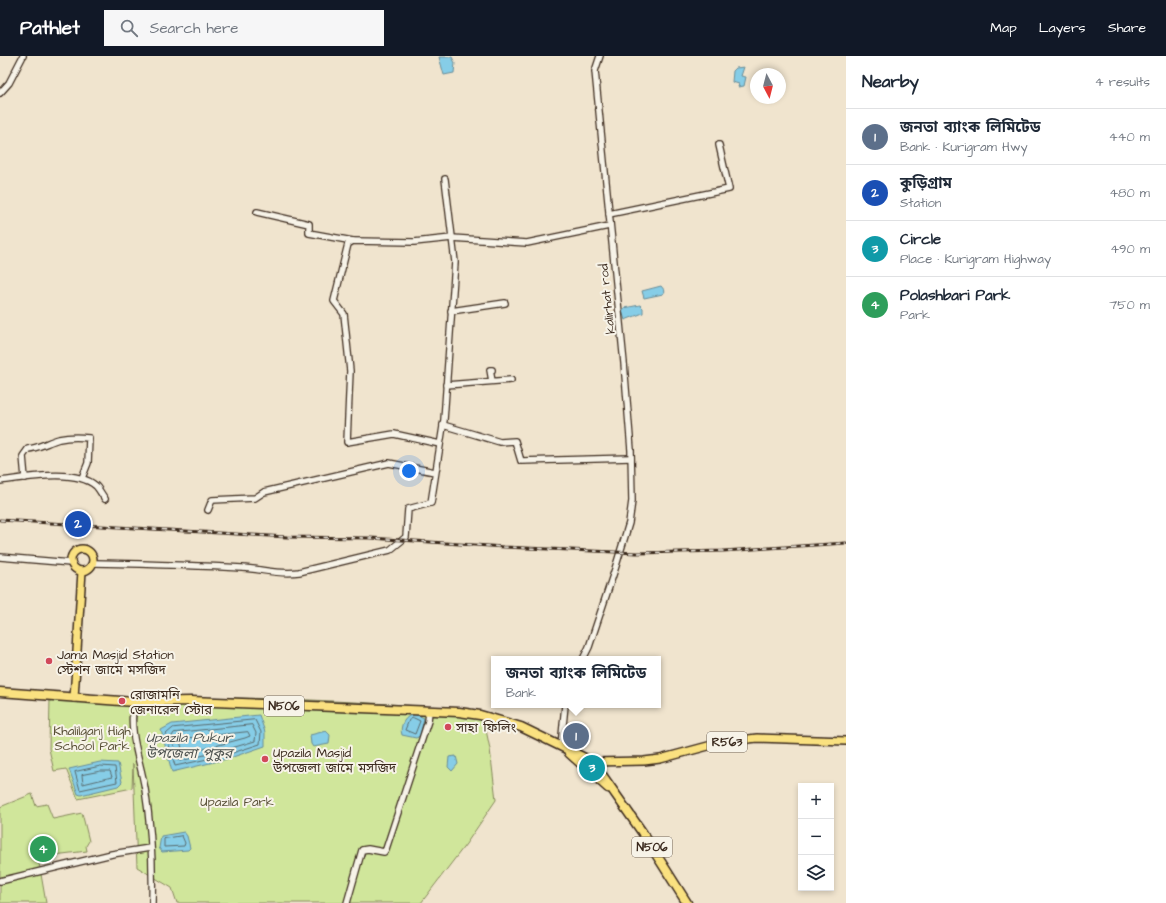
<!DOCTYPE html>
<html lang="en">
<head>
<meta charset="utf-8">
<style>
	body { margin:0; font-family:"Architects Daughter","Noto Sans Bengali",sans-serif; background:#f6f6f7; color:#1f2937 }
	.controls { position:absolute; right:12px; bottom:12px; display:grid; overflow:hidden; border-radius:0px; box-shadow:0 2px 6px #0003 }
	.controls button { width:36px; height:36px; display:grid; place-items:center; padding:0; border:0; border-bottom:1px solid #e0e1e3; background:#fff; color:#1f2937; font:20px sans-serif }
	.compass { position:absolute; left:750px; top:12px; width:36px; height:36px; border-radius:50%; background:#fff; box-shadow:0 2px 6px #0003; rotate:173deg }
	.you { position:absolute; left:409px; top:415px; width:14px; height:14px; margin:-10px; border:3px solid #fff; border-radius:50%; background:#1a73e8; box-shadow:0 0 0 6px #1a73e833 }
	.badge { display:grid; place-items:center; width:26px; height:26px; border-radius:50%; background:#111827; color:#fff; font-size:13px; font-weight:700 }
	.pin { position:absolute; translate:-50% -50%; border:2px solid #fff; box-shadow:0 1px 4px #0006 }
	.popup { position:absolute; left:491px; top:600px; width:170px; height:52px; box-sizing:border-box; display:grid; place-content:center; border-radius:0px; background:#fff; filter:drop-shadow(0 1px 3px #0005); font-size:13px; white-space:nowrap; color:#747a83 }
	.popup b { font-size:15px; color:#1f2937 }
	.popup::after { content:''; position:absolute; left:50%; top:100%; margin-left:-8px; border:8px solid transparent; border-top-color:#fff }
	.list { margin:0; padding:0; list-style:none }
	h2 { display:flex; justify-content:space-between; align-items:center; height:52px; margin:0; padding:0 16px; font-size:17px }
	h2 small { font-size:13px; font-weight:400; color:#747a83 }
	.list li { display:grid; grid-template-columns:26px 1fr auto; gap:12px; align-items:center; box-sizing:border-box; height:56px; padding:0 16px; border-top:1px solid #e0e1e3 }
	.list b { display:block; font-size:15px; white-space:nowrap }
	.list p { margin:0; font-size:13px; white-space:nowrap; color:#747a83 }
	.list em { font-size:13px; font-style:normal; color:#747a83 }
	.icon { flex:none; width:22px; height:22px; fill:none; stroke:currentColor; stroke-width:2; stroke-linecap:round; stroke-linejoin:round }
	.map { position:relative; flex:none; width:846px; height:847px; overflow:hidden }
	header { display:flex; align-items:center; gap:24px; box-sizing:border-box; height:56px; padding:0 20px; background:#111827; color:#fff }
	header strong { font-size:19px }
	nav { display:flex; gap:22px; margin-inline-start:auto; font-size:14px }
	.search { width:280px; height:36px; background:#f6f6f7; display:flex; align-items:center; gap:10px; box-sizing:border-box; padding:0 14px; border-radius:0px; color:#747a83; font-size:15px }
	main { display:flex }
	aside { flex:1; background:#fff }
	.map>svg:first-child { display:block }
	.green { fill:#d0e69b; stroke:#86885c }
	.water { fill:#86cde7; stroke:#688c97 }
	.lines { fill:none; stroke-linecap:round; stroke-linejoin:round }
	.shore { stroke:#596b6e; stroke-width:1 }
	.minor-casing { stroke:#3b2a1e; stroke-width:8 }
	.major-casing { stroke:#3b2a1e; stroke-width:10 }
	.highway-casing { stroke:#3b2a1e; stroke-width:11 }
	.minor { stroke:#f7f3e8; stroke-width:5.5 }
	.major { stroke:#fae180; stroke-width:7 }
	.highway { stroke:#fae180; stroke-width:8 }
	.rail-casing { stroke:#3b2a1e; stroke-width:3 }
	.rail { stroke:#f7f3e8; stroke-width:1.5; stroke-dasharray:4.5; stroke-linecap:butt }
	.poi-dot { fill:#d1495b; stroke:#f7f3e8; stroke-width:1.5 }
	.labels { text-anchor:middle; stroke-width:4; stroke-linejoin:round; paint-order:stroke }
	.shield { fill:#f7f3e8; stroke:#73665b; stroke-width:1 }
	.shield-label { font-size:12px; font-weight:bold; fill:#3b2a1e }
	.street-label { font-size:13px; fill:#3b2a1e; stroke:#f7f3e8 }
	.poi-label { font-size:13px; fill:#3b2a1e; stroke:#f7f3e8; text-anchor:start }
	.park-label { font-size:13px; fill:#595037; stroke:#f7f3e8 }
	.water-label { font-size:14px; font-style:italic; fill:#4e5350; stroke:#f7f3e8 }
</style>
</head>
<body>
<header>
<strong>Pathlet</strong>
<div class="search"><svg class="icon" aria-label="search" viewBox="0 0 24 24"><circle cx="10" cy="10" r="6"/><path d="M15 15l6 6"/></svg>Search here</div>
<nav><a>Map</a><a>Layers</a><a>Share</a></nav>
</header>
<main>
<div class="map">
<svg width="846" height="847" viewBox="0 0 846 847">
	<rect width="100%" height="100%" fill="#f0e4ce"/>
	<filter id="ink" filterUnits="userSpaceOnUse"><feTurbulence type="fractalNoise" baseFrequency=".025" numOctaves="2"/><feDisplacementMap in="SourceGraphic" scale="8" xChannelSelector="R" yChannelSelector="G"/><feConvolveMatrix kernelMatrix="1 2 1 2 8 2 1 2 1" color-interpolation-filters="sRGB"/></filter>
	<g filter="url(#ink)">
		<g class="green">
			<path d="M119,641L128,643L133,685L139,642C253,640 368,645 482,655L490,693L496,744L466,788L421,847H177L172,832L137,811L133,708L132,732L78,743L66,713L54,715L49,693L50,642Z"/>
			<polygon points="32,738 36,750 47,748 53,763 82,757 89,785 86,790 87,795 38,801 46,847 0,847 0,751"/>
		</g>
		<g class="water">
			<polygon points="439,1 452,1 455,7 454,17 444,19"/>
			<polygon points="744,11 741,20 746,21 744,30 738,31 739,28 732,26 733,15 736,12"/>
			<polygon points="661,230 665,235 663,238 644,242 642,235"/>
			<polygon points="640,249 643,252 643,257 625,264 622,255 624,252"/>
			<path d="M415,658L424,662L420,680L416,682L402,679C399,670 405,659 415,658Z"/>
			<polygon points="259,659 265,676 265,690 227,703 172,716 161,674 172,668"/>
			<polygon points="326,675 330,679 329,688 313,691 311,688 310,679"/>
			<polygon points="456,700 458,708 452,715 448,711 449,701"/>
			<polygon points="100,706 118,707 122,726 118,730 81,739 78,738 69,713"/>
			<polygon points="184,776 187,780 190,792 188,794 162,796 159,792 161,780"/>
		</g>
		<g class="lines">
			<g class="shore">
				<polygon points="414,662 420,665 415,678 405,674 409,664"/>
				<polygon points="255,664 261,676 260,688 226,699 175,710 166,678 173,672"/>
				<polygon points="252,669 256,677 255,685 225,694 180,705 178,704 172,680 174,677"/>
				<polygon points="248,676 250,680 245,682 185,698 183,696 180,685 181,683"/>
				<polygon points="101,710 115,711 117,726 80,734 75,716"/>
				<polygon points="101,715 110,715 112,721 83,728 82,719"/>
				<polygon points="182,780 185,787 184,790 164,791 164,783"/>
			</g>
			<defs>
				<g id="minor">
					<polyline points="0,37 9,27 23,0"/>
					<polyline points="257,156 309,168 309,177 353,185"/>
					<polyline points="609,158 729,133 719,89"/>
					<polyline points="451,255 505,247"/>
					<polyline points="492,325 490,314 492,314"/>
					<polyline points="446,329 511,324"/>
					<polyline points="443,369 500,386 515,385 521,405 631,402"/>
					<polyline points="440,388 394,378 347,386 350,315 344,258 334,245 348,188 353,185 414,186 452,182 527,187 609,170"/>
					<path d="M25,422L23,400L28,393C39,392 48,386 59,383C68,381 79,381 89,382L88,407L82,422"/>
					<path d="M0,425C25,422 76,412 96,430C99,433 102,439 105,443"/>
					<polyline points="208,454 212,444 255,442 264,436 389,407 435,416"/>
					<polyline points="0,501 71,507"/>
					<path d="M93,507C142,508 192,509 242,512C262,513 278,519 299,516L390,494L406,481L408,453L431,447L444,364L455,206L445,123"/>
					<polyline points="583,603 589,591 615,513 629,467 632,445 631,394 624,307 595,15 600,0"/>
					<path d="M134,646C128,677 140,703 145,733C151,770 153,810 152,847"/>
					<polyline points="561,690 565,649"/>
					<polyline points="0,825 112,798 150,792"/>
					<polyline points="347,847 362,794 368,793 384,796 386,793 428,665 429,655"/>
				</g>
				<g id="major">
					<circle cx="82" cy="504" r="11"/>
					<polyline points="74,642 82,515"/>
					<polyline points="590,708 593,706 644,705 660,703 723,686 757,682 846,685"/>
				</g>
				<g id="highway">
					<polyline points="0,636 134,646 191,645 459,656 480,659 521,671 593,706 642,776 687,847"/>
					<polyline points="569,697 608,732"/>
				</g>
			</defs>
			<use href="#minor" class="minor-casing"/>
			<use href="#major" class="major-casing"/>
			<use href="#highway" class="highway-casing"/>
			<use href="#minor" class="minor"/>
			<use href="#major" class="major"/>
			<use href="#highway" class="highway"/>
			<defs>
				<polyline id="rail" points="0,464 287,481 371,482 504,491 637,497 723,495 846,487"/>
			</defs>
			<use href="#rail" class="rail-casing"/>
			<use href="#rail" class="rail"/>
		</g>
	</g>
	<g class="poi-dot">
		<circle cx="49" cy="605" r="4"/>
		<circle cx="122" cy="645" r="4"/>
		<circle cx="448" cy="671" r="4"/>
		<circle cx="265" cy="703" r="4"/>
	</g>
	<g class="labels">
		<g class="shield">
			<rect x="264" y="640" width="40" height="20" rx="3"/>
			<rect x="707" y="676" width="40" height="20" rx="3"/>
			<rect x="632" y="781" width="40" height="20" rx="3"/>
		</g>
		<g class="shield-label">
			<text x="284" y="654">N506</text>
			<text x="727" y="690">R563</text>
			<text x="652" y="795">N506</text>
		</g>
		<g class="street-label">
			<text transform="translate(606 243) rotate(-96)" y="5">kalirhat rod</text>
		</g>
		<g class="poi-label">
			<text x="57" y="603">Jama Masjid Station<tspan x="57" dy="15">স্টেশন জামে মসজিদ</tspan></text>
			<text x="130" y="643">রোজামনি<tspan x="130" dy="15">জেনারেল স্টোর</tspan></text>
			<text x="456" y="676">সাহা ফিলিং</text>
			<text x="273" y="701">Upazila Masjid<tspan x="273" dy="15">উপজেলা জামে মসজিদ</tspan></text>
		</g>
		<g class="park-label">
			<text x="92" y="679">Khalilganj High<tspan x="92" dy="15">School Park</tspan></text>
			<text x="237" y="750">Upazila Park</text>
		</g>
		<g class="water-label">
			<text x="189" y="686">Upazila Pukur<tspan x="189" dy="16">উপজেলা পুকুর</tspan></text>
		</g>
	</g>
</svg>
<div class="controls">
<button>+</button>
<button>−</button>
<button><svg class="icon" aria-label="layers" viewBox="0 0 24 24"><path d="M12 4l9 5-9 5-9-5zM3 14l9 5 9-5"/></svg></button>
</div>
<svg class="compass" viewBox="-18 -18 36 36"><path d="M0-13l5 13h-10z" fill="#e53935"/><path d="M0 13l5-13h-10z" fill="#747a83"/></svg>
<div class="you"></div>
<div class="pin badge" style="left:576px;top:680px;background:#5c6f8a">1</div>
<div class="popup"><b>জনতা ব্যাংক লিমিটেড</b>Bank</div>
<div class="pin badge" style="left:78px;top:468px;background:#1a4fb4">2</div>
<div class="pin badge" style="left:592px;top:712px;background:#0f9aa8">3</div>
<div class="pin badge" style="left:43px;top:793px;background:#2e9e5b">4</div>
</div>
<aside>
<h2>Nearby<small>4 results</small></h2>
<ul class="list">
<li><span class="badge" style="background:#5c6f8a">1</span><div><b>জনতা ব্যাংক লিমিটেড</b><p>Bank · Kurigram Hwy</p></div><em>440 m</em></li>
<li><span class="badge" style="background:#1a4fb4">2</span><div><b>কুড়িগ্রাম</b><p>Station</p></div><em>480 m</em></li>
<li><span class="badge" style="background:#0f9aa8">3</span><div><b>Circle</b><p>Place · Kurigram Highway</p></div><em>490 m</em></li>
<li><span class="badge" style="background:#2e9e5b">4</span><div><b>Polashbari Park</b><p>Park</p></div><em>750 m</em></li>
</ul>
</aside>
</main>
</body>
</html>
